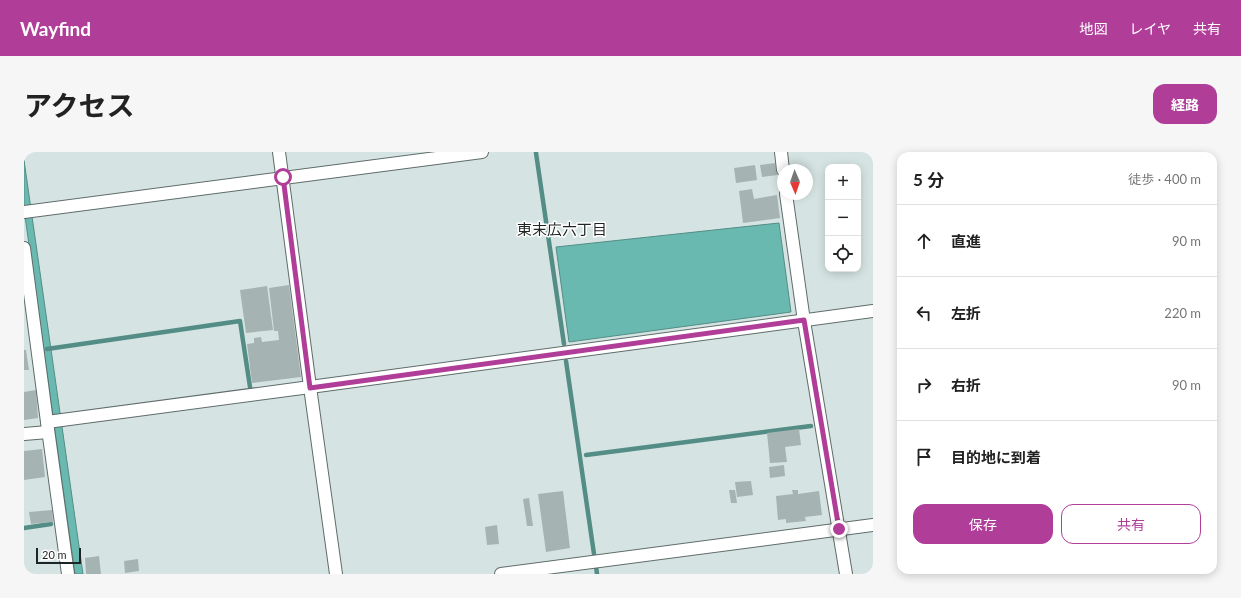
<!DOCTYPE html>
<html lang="ja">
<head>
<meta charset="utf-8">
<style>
	body { margin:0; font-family:Lato,"Noto Sans JP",sans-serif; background:#f6f6f6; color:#222 }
	.controls { position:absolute; right:12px; top:12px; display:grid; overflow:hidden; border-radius:8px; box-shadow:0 2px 10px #0003 }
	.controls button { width:36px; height:36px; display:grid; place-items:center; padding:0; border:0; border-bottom:1px solid #e0e0e0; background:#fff; color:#222; font:20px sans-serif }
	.compass { position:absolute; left:753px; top:12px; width:36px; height:36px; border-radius:50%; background:#fff; box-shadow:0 2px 10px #0003; rotate:178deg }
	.scale { position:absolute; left:12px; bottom:10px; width:45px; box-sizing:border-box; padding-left:4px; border:2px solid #1f2524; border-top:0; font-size:11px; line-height:14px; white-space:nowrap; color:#1f2524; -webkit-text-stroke:3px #fff; paint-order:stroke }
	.stop { position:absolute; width:12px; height:12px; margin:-9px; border:3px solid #b03e99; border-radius:50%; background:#fff }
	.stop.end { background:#b03e99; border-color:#fff; box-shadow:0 1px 4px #0008 }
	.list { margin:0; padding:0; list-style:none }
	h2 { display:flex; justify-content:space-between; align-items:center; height:52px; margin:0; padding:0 16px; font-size:17px }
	h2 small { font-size:13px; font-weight:400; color:#767676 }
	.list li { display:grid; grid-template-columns:26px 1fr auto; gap:12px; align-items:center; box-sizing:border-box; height:72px; padding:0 16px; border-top:1px solid #e0e0e0 }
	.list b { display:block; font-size:15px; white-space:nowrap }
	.list em { font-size:13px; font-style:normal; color:#767676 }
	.actions { display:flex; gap:8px; padding:12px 16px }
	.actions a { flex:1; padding:9px 0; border:1px solid #b03e99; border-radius:12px; text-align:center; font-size:14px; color:#b03e99 }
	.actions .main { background:#b03e99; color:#fff }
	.icon { flex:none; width:22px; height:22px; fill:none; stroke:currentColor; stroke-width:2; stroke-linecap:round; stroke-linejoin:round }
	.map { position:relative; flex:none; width:849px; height:422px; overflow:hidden; border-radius:12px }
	header { display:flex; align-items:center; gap:24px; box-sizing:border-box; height:56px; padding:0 20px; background:#b03e99; color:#fff }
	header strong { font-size:19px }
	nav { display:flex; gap:22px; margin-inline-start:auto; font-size:14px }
	.intro { display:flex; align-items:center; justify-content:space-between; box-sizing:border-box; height:96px; padding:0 24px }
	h1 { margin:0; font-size:28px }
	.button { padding:10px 18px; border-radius:12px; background:#b03e99; color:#fff; font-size:14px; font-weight:700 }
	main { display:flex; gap:24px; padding:0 24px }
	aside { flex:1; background:#fff; border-radius:12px; box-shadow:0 2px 10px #0003 }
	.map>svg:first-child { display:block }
	.water { fill:#6ab9b0; stroke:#548d86 }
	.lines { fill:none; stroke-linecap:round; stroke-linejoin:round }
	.stream { stroke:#548d86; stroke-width:4.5 }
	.building { fill:#a5b4b2 }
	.minor-casing { stroke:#5f6c6a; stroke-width:14 }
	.minor { stroke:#fff; stroke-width:12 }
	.route { stroke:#b03e99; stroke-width:5 }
	.labels { text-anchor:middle; stroke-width:3; stroke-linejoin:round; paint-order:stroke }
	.neighbourhood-label { font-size:15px; fill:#1f2524; stroke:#fff }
</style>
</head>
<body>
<header>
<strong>Wayfind</strong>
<nav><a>地図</a><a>レイヤ</a><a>共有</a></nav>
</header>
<div class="intro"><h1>アクセス</h1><a class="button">経路</a></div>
<main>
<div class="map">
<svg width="849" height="422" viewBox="0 0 849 422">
	<rect width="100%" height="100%" fill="#d5e4e2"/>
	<g class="water">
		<polygon points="0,8 59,422 51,422 0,57"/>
		<polygon points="755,71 767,160 545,190 532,95"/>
	</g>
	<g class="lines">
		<g class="stream">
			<polyline points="512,1 540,192"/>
			<polyline points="23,197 216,169 226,235"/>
			<polyline points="542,209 570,402"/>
			<polyline points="562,303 787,274"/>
			<polyline points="0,376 27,372"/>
			<polyline points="572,414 573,422"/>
		</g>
	</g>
	<g class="building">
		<polygon points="751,11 753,23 738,25 736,13"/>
		<polygon points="731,13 733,28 712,31 710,16"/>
		<polygon points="728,37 730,47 753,43 756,66 719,71 715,39"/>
		<polygon points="265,133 277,225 228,231 223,192 230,191 230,186 237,185 238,190 255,188 254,179 250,179 245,136"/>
		<polygon points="243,134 249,178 222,181 216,138"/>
		<polygon points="0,198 2,198 5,218 0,218"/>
		<polygon points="12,238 14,266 0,268 0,240"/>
		<polygon points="775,277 777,293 761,295 763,310 746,311 743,281"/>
		<polygon points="18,297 21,325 0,328 0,299"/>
		<polygon points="760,313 761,324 746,326 745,315"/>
		<polygon points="727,329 729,343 713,345 711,330"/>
		<polygon points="705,338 711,338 713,351 707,351"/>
		<polygon points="768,338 774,338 774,342 795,339 798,363 781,365 782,369 762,371 762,367 754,368 752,344 769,342"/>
		<polygon points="539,339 546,396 522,400 514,342"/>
		<polygon points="505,346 509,374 503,374 499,347"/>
		<polygon points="28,358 29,370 7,372 5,360"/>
		<polygon points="473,373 475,392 463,393 461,375"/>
		<polygon points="75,404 77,422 62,422 61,406"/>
		<polygon points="114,407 115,419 101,421 100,409"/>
	</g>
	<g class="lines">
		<defs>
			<g id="minor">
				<polyline points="255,0 286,235 312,422"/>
				<polyline points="757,0 759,18"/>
				<polyline points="762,42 780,169 822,422"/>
				<polyline points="0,60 458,0"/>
				<polyline points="0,96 23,270 44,422"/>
				<polyline points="23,270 286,235 849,159"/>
				<polyline points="0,282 24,280"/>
				<polyline points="477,422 849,373"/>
			</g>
		</defs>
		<use href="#minor" class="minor-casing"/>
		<use href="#minor" class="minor"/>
	</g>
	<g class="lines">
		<polyline class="route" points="259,25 286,236 780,168 815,377"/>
	</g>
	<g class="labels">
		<g class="neighbourhood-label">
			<text x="538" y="83">東末広六丁目</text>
		</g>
	</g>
</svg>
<div class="controls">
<button>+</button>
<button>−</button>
<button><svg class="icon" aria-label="locate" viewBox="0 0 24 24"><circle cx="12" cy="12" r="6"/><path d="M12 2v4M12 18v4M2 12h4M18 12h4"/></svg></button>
</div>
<svg class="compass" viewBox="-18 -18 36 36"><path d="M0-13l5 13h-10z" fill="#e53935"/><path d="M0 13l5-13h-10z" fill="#767676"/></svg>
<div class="scale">20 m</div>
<div class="stop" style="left:259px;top:25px"></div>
<div class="stop end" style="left:815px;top:377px"></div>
</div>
<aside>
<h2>5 分<small>徒歩 · 400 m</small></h2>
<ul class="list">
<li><svg class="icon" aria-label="ahead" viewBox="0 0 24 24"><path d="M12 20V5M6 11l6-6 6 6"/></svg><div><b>直進</b></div><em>90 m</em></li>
<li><svg class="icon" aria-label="left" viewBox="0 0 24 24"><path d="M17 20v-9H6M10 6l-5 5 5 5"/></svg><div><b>左折</b></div><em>220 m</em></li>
<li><svg class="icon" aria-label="right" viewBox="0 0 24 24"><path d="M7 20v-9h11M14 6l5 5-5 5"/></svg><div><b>右折</b></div><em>90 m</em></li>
<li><svg class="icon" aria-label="arrive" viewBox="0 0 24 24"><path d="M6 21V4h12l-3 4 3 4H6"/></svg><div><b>目的地に到着</b></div></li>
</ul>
<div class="actions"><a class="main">保存</a><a>共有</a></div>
</aside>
</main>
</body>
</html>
